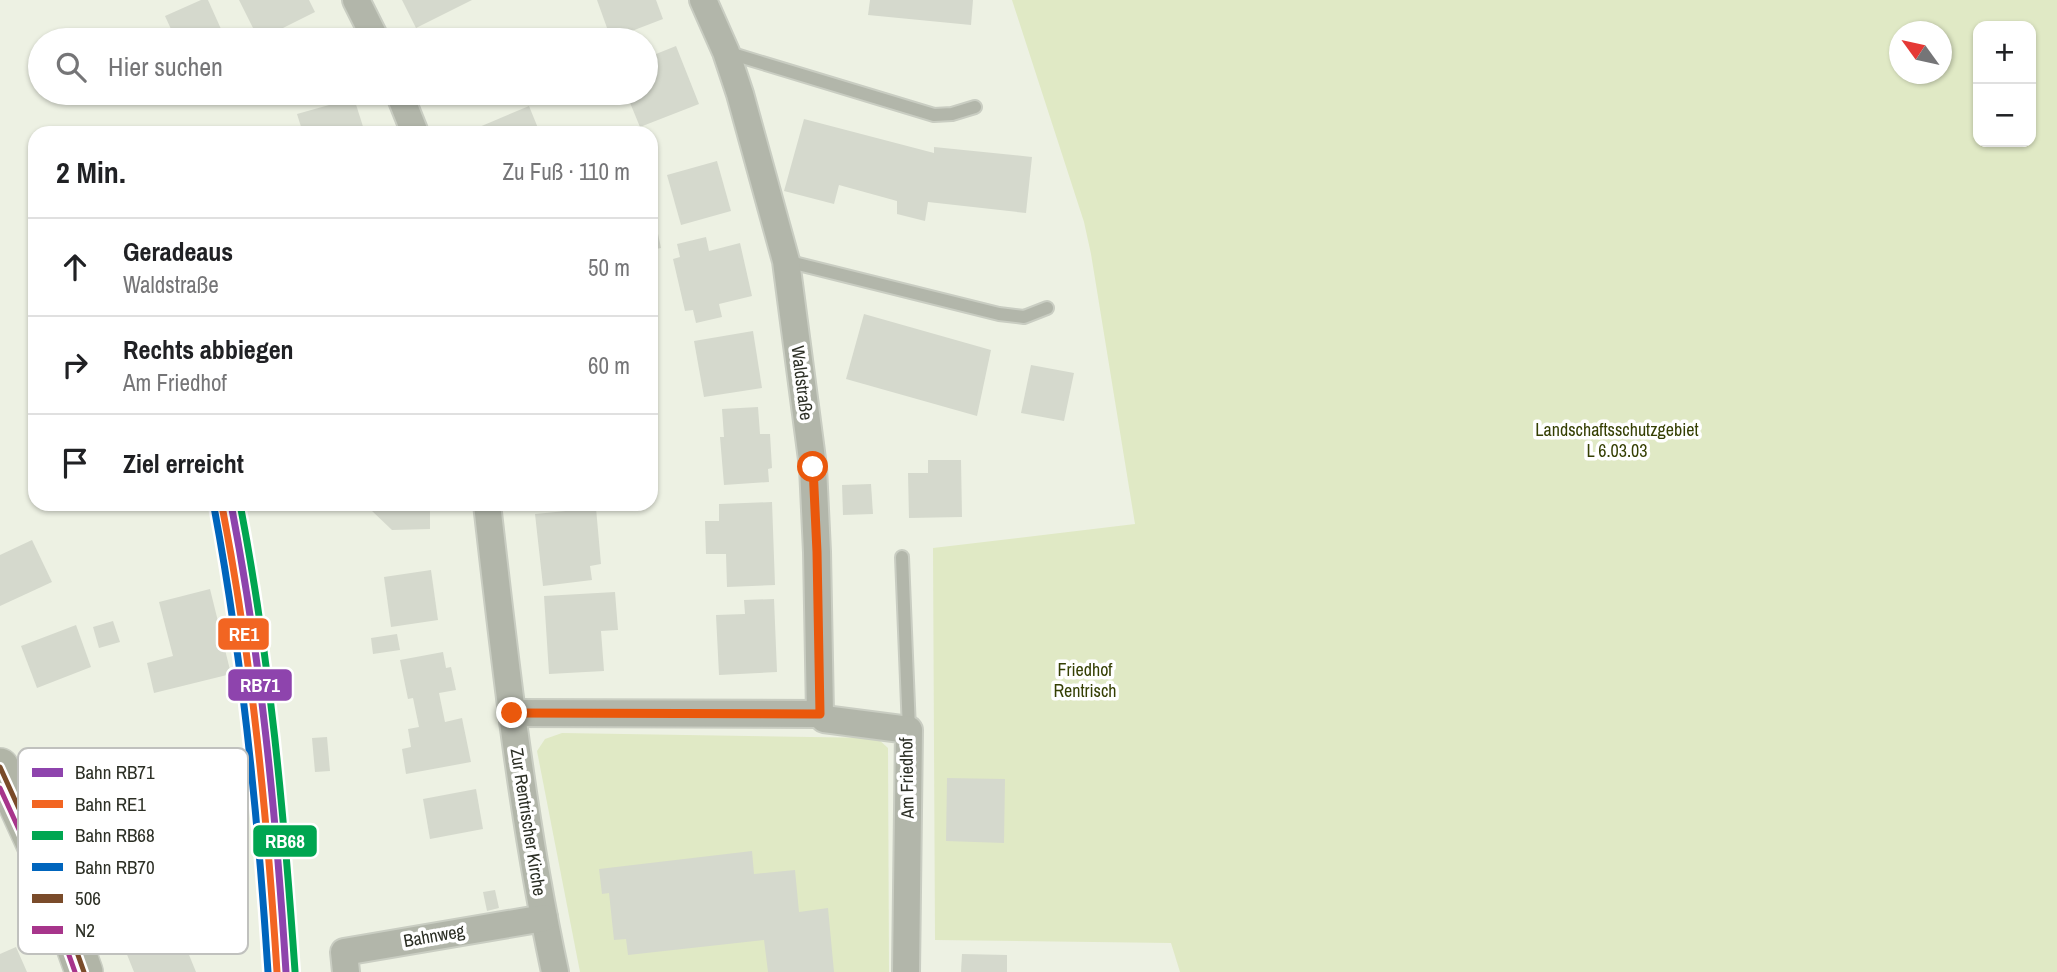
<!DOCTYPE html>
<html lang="de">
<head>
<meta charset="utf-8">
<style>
	body { margin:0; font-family:"Archivo Narrow",sans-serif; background:#f2f2f2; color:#202124 }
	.controls { position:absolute; right:21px; top:21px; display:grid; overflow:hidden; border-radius:14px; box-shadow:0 2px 5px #0004 }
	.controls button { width:63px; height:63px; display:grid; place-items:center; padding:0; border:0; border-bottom:2px solid #e0e0e0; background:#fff; color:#202124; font:35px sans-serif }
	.compass { position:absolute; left:1889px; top:21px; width:63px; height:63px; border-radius:50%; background:#fff; box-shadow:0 2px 5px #0004; rotate:303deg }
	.stop { position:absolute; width:21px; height:21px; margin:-16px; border:5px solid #ea580c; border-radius:50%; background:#fff }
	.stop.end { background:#ea580c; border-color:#fff; box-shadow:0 2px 7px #0008 }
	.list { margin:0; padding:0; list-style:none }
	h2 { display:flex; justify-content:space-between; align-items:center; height:91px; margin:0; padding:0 28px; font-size:30px }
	h2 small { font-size:23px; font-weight:400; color:#757577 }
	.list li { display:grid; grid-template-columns:46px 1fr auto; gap:21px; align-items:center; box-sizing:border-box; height:98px; padding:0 28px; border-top:2px solid #e0e0e0 }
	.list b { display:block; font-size:26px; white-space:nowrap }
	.list p { margin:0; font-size:23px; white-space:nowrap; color:#757577 }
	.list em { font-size:23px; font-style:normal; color:#757577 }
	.icon { flex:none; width:38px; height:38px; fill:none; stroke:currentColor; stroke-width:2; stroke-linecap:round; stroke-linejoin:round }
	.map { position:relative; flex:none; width:2057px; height:972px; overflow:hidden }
	.search { position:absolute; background:#fff; box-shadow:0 2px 5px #0004; left:28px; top:28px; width:630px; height:77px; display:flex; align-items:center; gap:18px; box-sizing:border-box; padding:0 24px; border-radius:38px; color:#757577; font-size:26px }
	.panel { position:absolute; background:#fff; box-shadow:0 2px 5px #0004; left:28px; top:126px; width:630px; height:385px; border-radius:21px }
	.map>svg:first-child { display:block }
	.green { fill:#e0e9c5; fill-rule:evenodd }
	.building { fill:#d5d9cd }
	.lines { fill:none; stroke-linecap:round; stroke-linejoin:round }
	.service-casing { stroke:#c9cdc2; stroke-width:16 }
	.minor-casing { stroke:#c9cdc2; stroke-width:30 }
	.secondary-casing { stroke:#c9cdc2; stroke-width:40 }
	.service { stroke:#b2b6aa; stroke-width:12 }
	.minor { stroke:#b2b6aa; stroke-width:26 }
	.secondary { stroke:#b1b5a7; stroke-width:37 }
	.bus-1-casing { stroke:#fff; stroke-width:10 }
	.bus-2-casing { stroke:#fff; stroke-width:10 }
	.bus-1 { stroke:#7a4b2a; stroke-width:5 }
	.bus-2 { stroke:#a7358b; stroke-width:5 }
	.rail-1-casing { stroke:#fff; stroke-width:12 }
	.rail-2-casing { stroke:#fff; stroke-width:12 }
	.rail-3-casing { stroke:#fff; stroke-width:12 }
	.rail-4-casing { stroke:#fff; stroke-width:12 }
	.rail-1 { stroke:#8e44ad; stroke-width:7 }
	.rail-2 { stroke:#f26522; stroke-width:7 }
	.rail-3 { stroke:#00a651; stroke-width:7 }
	.rail-4 { stroke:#0065bd; stroke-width:7 }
	.route { stroke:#ea580c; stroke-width:9 }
	.labels { text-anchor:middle; stroke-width:7; stroke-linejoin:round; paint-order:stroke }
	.street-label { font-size:18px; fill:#2c2f25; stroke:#fff }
	.park-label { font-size:18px; fill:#353f03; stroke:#fff }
	.key { fill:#fff; stroke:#c0c1be; stroke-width:2 }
	.key-label { font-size:19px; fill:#2c2f25 }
	.line-badge { stroke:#fff; stroke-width:2.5 }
	.badge-label { font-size:19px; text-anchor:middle; font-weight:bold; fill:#fff }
</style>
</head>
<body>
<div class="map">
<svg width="2057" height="972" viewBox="0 0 2057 972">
	<rect width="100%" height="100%" fill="#edf1e3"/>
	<g class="green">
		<path d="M1012,0H2057V972H1180L1171,943L935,940L933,548L1135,524L1091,254L1084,222ZM1978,26H2031V142H1978ZM1899,32H1941V74H1899Z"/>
		<polygon points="562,733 877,738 888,748 889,972 580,972 537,751 545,739"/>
	</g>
	<g class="building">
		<polygon points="201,0 208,0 221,29 198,40 176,40 165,16"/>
		<polygon points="239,0 309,0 315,12 259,40"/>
		<polygon points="402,0 472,0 416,28"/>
		<polygon points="597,0 656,0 663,19 611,39"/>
		<polygon points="870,0 973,0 971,25 868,15"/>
		<polygon points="676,46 699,104 640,127 626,93 646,93 646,58"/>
		<polygon points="40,64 40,87 32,67"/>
		<polygon points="440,93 468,93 444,102"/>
		<polygon points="354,98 365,133 303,133 297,114"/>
		<polygon points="529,106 540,133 465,133"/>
		<polygon points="804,119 934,153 934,147 1032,157 1026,213 928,202 925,221 897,214 897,201 839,185 834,204 784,191"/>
		<polygon points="717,161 731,211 681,225 667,175"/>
		<polygon points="657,229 661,248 651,250 651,230"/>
		<polygon points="706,237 709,251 740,243 752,296 719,304 722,317 696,323 693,310 685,311 673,259 680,257 677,244"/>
		<polygon points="864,314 991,350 977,416 846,379"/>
		<polygon points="753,331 762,388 704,397 694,341"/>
		<polygon points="1031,365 1074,373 1064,421 1021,413"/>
		<polygon points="758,407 760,434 770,434 772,468 768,469 769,482 724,485 720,437 724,437 722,409"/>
		<polygon points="928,460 961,460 962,517 909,518 908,473 928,473"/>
		<polygon points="871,484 873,514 843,515 842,485"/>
		<polygon points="772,502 775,585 727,587 726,554 706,554 705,521 719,521 719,504"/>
		<polygon points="371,504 430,504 430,529 392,530 371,510"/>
		<polygon points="596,508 601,564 590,566 592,580 543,586 535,514"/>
		<polygon points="32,540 52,582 0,606 0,555"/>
		<polygon points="431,570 438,620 391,627 384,577"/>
		<polygon points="210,589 231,674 154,693 147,663 173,656 159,602"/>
		<polygon points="615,592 618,630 601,631 604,671 549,674 544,596"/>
		<polygon points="774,599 777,672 719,675 716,615 745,614 744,600"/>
		<polygon points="113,621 120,642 99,648 93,627"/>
		<polygon points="76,625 91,667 37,688 21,646"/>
		<polygon points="397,634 400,650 373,654 371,638"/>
		<polygon points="443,652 446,668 451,667 456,690 439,693 445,722 462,718 471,762 406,774 402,749 411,747 408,729 419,727 413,698 408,699 400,660"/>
		<polygon points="327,737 330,771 315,772 312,738"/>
		<polygon points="947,778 1005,779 1004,843 946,841"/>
		<polygon points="476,789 483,829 430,839 423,799"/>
		<polygon points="752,851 754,874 795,870 799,912 828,908 834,972 768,972 764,940 628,955 626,939 614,940 609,893 602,894 599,869"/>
		<polygon points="175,886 188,918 176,923 196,972 134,972 112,917 136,907 134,902"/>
		<polygon points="495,890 499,908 487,911 483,892"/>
		<polygon points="16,947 27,972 0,972 0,954"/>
		<polygon points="962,954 1007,955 1007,972 961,972"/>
	</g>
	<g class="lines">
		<defs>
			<g id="service">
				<polyline points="726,52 934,115 952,114 975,107"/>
				<polyline points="786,261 999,314 1024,317 1047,308"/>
				<polyline points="902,557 909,730"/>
			</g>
			<g id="minor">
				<polyline points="356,0 376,40"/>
				<polyline points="703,0 726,52 740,94 786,261 813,467 817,552 820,714"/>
				<polyline points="399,93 415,133"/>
				<path d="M487,504C505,661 522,818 555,972"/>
				<polyline points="512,713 820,714 824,719 909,730 906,972"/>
				<polyline points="346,972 344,952 544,918"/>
			</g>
			<polyline id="secondary" points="0,767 51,879 84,972"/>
		</defs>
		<use href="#service" class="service-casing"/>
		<use href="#minor" class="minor-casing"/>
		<use href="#secondary" class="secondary-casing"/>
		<use href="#service" class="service"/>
		<use href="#minor" class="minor"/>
		<use href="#secondary" class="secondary"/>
		<defs>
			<polyline id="bus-1" points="0,767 51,879 84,972"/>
			<polyline id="bus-2" points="0,788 43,882 75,972"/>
		</defs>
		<use href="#bus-1" class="bus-1-casing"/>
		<use href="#bus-2" class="bus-2-casing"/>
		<use href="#bus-1" class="bus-1"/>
		<use href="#bus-2" class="bus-2"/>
		<defs>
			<path id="rail-1" d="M231,504C261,659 276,815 286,972"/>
			<path id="rail-2" d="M222,506C252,660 267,815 277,972"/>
			<path id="rail-3" d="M240,504C270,659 284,814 295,971"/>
			<path id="rail-4" d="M214,507C243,661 258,816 268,972"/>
		</defs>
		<use href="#rail-1" class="rail-1-casing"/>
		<use href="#rail-2" class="rail-2-casing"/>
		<use href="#rail-3" class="rail-3-casing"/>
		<use href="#rail-4" class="rail-4-casing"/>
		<use href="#rail-1" class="rail-1"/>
		<use href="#rail-2" class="rail-2"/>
		<use href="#rail-3" class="rail-3"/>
		<use href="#rail-4" class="rail-4"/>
	</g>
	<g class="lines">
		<polyline class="route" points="512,713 820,714 817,552 813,467"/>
	</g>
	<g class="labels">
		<g class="street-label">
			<text transform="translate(802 383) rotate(83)" y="6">Waldstraße</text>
			<text transform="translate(907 778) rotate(-91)" y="6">Am Friedhof</text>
			<text transform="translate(528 822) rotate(81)" y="6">Zur Rentrischer Kirche</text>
			<text transform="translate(434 936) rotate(-10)" y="6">Bahnweg</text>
		</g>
		<g class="park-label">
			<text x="1617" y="436">Landschaftsschutzgebiet<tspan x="1617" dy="21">L 6.03.03</tspan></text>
			<text x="1085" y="676">Friedhof<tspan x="1085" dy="21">Rentrisch</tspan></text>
		</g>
	</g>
	<rect x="18" y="748" width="230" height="206" rx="10" class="key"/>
	<rect x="32" y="768" width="31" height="9" fill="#8e44ad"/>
	<rect x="32" y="800" width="31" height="8" fill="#f26522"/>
	<rect x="32" y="831" width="31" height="9" fill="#00a651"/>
	<rect x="32" y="863" width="31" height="8" fill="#0065bd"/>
	<rect x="32" y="894" width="31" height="9" fill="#7a4b2a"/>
	<rect x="32" y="926" width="31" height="8" fill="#a7358b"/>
	<g class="key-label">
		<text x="75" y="779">Bahn RB71</text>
		<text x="75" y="811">Bahn RE1</text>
		<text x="75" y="842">Bahn RB68</text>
		<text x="75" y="874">Bahn RB70</text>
		<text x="75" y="905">506</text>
		<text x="75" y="937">N2</text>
	</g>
	<g class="line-badge">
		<rect x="217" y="617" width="53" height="34" rx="7" fill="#f26522"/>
		<rect x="227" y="668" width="66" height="34" rx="7" fill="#8e44ad"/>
		<rect x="252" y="824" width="66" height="34" rx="7" fill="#00a651"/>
	</g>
	<g class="badge-label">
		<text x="244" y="641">RE1</text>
		<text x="260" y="692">RB71</text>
		<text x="285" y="848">RB68</text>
	</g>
</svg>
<div class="controls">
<button>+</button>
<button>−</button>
</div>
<svg class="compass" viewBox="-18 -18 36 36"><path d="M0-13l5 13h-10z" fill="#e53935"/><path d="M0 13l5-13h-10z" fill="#757577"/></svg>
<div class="stop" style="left:813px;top:467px"></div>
<div class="stop end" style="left:512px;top:713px"></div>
<div class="search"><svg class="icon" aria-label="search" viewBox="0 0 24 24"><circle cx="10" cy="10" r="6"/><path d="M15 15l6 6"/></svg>Hier suchen</div>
<section class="panel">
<h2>2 Min.<small>Zu Fuß · 110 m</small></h2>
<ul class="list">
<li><svg class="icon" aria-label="ahead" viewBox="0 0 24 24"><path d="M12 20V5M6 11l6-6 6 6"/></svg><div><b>Geradeaus</b><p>Waldstraße</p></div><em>50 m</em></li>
<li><svg class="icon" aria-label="right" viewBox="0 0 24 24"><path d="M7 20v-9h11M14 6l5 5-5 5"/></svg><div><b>Rechts abbiegen</b><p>Am Friedhof</p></div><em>60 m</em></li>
<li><svg class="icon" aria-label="arrive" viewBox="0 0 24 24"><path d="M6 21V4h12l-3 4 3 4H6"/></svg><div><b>Ziel erreicht</b></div></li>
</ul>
</section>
</div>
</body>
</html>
